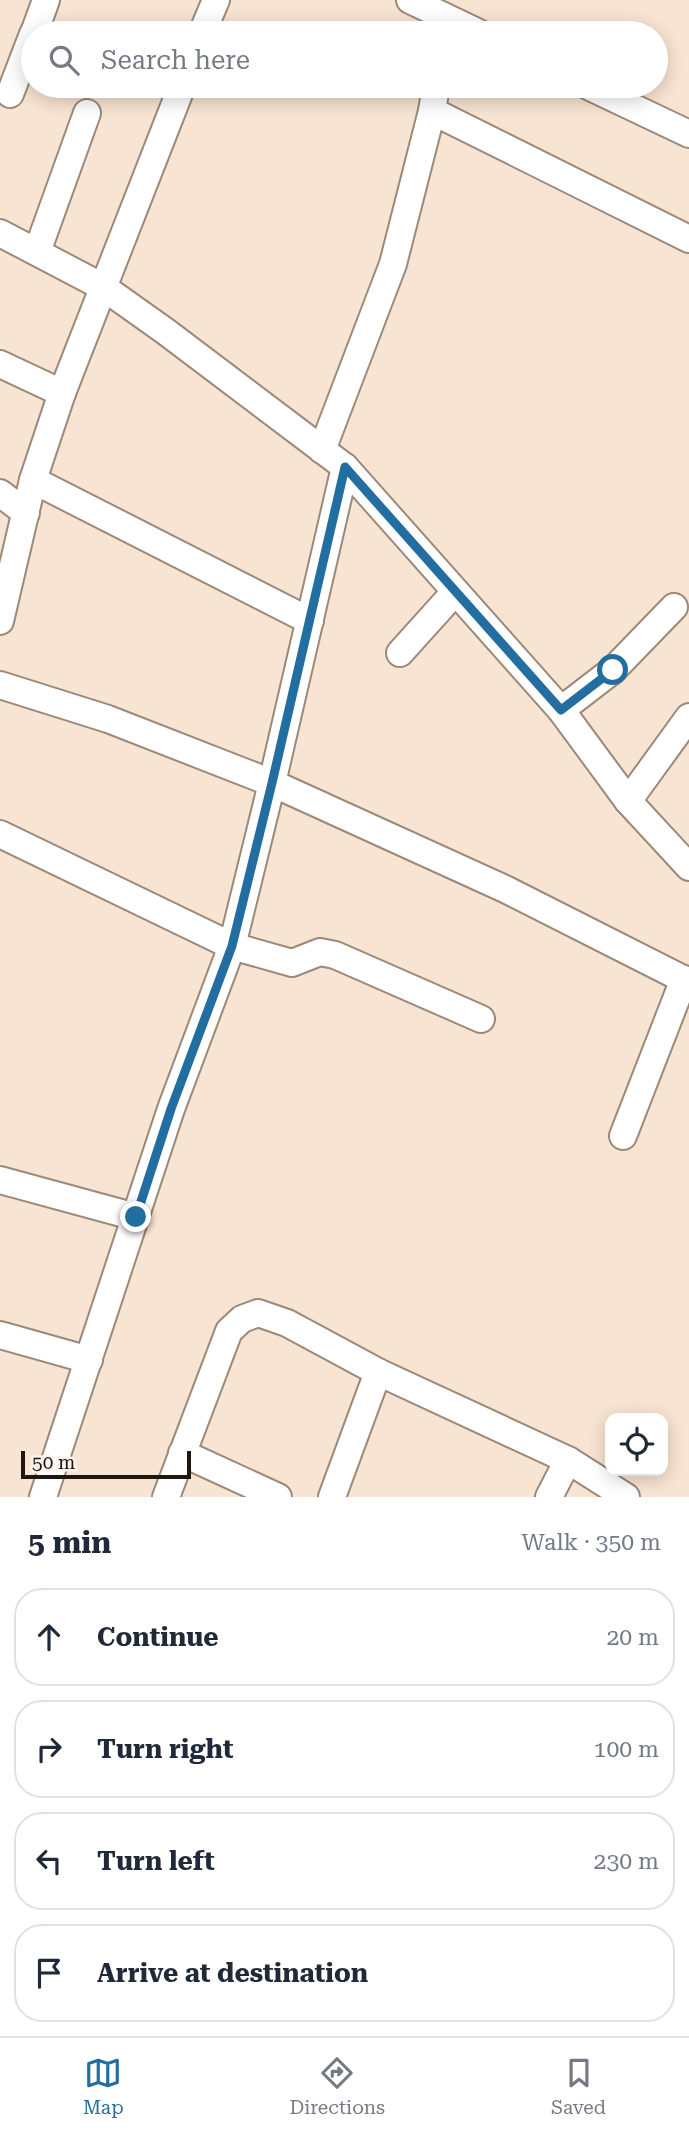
<!DOCTYPE html>
<html lang="en">
<head>
<meta charset="utf-8">
<style>
	body { margin:0; font-family:"Roboto Serif",serif; background:#f2f2f3; color:#1f2937 }
	.controls { position:absolute; right:21px; bottom:21px; display:grid; overflow:hidden; border-radius:14px; box-shadow:0 4px 18px #0003 }
	.controls button { width:63px; height:63px; display:grid; place-items:center; padding:0; border:0; border-bottom:2px solid #e0e1e3; background:#fff; color:#1f2937; font:35px sans-serif }
	.scale { position:absolute; left:21px; bottom:18px; width:170px; box-sizing:border-box; padding-left:7px; border:4px solid #1e1710; border-top:0; font-size:19px; line-height:24px; white-space:nowrap; color:#1e1710; -webkit-text-stroke:5px #fcf3ec; paint-order:stroke }
	.stop { position:absolute; width:21px; height:21px; margin:-16px; border:5px solid #236ea1; border-radius:50%; background:#fff }
	.stop.end { background:#236ea1; border-color:#fff; box-shadow:0 2px 7px #0008 }
	.list { margin:0; padding:0; list-style:none }
	h2 { display:flex; justify-content:space-between; align-items:center; height:91px; margin:0; padding:0 28px; font-size:30px }
	h2 small { font-size:23px; font-weight:400; color:#747a83 }
	.list li { display:grid; grid-template-columns:46px 1fr auto; gap:21px; align-items:center; box-sizing:border-box; height:98px; margin:0 14px 14px; padding:0 14px; border:2px solid #e0e1e3; border-radius:28px }
	.list b { display:block; font-size:26px; white-space:nowrap }
	.list em { font-size:23px; font-style:normal; color:#747a83 }
	.icon { flex:none; width:38px; height:38px; fill:none; stroke:currentColor; stroke-width:2; stroke-linecap:round; stroke-linejoin:round }
	.map { position:relative; flex:none; width:689px; height:1497px; overflow:hidden }
	.search { position:absolute; background:#fff; box-shadow:0 4px 18px #0003; left:21px; right:21px; top:21px; height:77px; display:flex; align-items:center; gap:18px; box-sizing:border-box; padding:0 24px; border-radius:38px; color:#747a83; font-size:26px }
	.sheet { height:539px; background:#fff }
	nav { display:flex; justify-content:space-around; align-items:center; box-sizing:border-box; height:98px; border-top:2px solid #e0e1e3; background:#fff; font-size:19px; color:#747a83 }
	nav a { display:grid; justify-items:center; gap:4px }
	nav .on { color:#236ea1 }
	.map>svg:first-child { display:block }
	.lines { fill:none; stroke-linecap:round; stroke-linejoin:round }
	.minor-casing { stroke:#9c8978; stroke-width:30 }
	.minor { stroke:#fff; stroke-width:26 }
	.route { stroke:#236ea1; stroke-width:9 }
</style>
</head>
<body>
<div class="map">
<svg width="689" height="1497" viewBox="0 0 689 1497">
	<rect width="100%" height="100%" fill="#f8e4d2"/>
	<g class="lines">
		<defs>
			<g id="minor">
				<polyline points="410,0 479,33"/>
				<polyline points="34,33 46,0"/>
				<polyline points="202,33 216,0"/>
				<polyline points="588,86 689,134"/>
				<polyline points="10,94 33,34"/>
				<polyline points="432,111 689,239"/>
				<polyline points="0,233 103,287 165,331 345,467 561,710 628,801 689,867"/>
				<polyline points="37,252 87,113"/>
				<polyline points="0,364 62,393"/>
				<polyline points="322,450 393,264 432,111 436,86"/>
				<polyline points="33,480 310,621"/>
				<polyline points="0,493 26,513"/>
				<polyline points="0,621 33,480 62,393 182,86"/>
				<polyline points="400,653 455,592"/>
				<polyline points="0,685 108,719 272,783 505,889 689,982"/>
				<polyline points="561,710 613,670 674,607"/>
				<polyline points="628,801 689,717"/>
				<polyline points="0,834 232,946 292,963 320,952 335,955 481,1019"/>
				<polyline points="623,1136 684,979"/>
				<polyline points="0,1180 136,1217"/>
				<polyline points="0,1335 89,1360"/>
				<polyline points="182,1453 278,1497"/>
				<polyline points="43,1497 171,1109 232,946 272,783 345,467"/>
				<polyline points="166,1497 229,1331 242,1319 258,1313 287,1323 378,1372 568,1460 626,1497"/>
				<polyline points="332,1497 378,1372"/>
				<polyline points="549,1497 568,1460"/>
			</g>
		</defs>
		<use href="#minor" class="minor-casing"/>
		<use href="#minor" class="minor"/>
	</g>
	<g class="lines">
		<polyline class="route" points="136,1217 171,1109 232,946 272,783 345,467 561,710 613,670"/>
	</g>
</svg>
<div class="controls">
<button><svg class="icon" aria-label="locate" viewBox="0 0 24 24"><circle cx="12" cy="12" r="6"/><path d="M12 2v4M12 18v4M2 12h4M18 12h4"/></svg></button>
</div>
<div class="scale">50 m</div>
<div class="stop" style="left:613px;top:670px"></div>
<div class="stop end" style="left:136px;top:1217px"></div>
<div class="search"><svg class="icon" aria-label="search" viewBox="0 0 24 24"><circle cx="10" cy="10" r="6"/><path d="M15 15l6 6"/></svg>Search here</div>
</div>
<section class="sheet">
<h2>5 min<small>Walk · 350 m</small></h2>
<ul class="list">
<li><svg class="icon" aria-label="ahead" viewBox="0 0 24 24"><path d="M12 20V5M6 11l6-6 6 6"/></svg><div><b>Continue</b></div><em>20 m</em></li>
<li><svg class="icon" aria-label="right" viewBox="0 0 24 24"><path d="M7 20v-9h11M14 6l5 5-5 5"/></svg><div><b>Turn right</b></div><em>100 m</em></li>
<li><svg class="icon" aria-label="left" viewBox="0 0 24 24"><path d="M17 20v-9H6M10 6l-5 5 5 5"/></svg><div><b>Turn left</b></div><em>230 m</em></li>
<li><svg class="icon" aria-label="arrive" viewBox="0 0 24 24"><path d="M6 21V4h12l-3 4 3 4H6"/></svg><div><b>Arrive at destination</b></div></li>
</ul>
</section>
<nav>
<a class="on"><svg class="icon" aria-label="map" viewBox="0 0 24 24"><path d="M3 6l6-2 6 2 6-2v14l-6 2-6-2-6 2zM9 4v14M15 6v14"/></svg>Map</a>
<a><svg class="icon" aria-label="directions" viewBox="0 0 24 24"><path d="M12 3l9 9-9 9-9-9zM9 14v-3h6M13 9l2 2-2 2"/></svg>Directions</a>
<a><svg class="icon" aria-label="saved" viewBox="0 0 24 24"><path d="M7 4h10v16l-5-4-5 4z"/></svg>Saved</a>
</nav>
</body>
</html>
